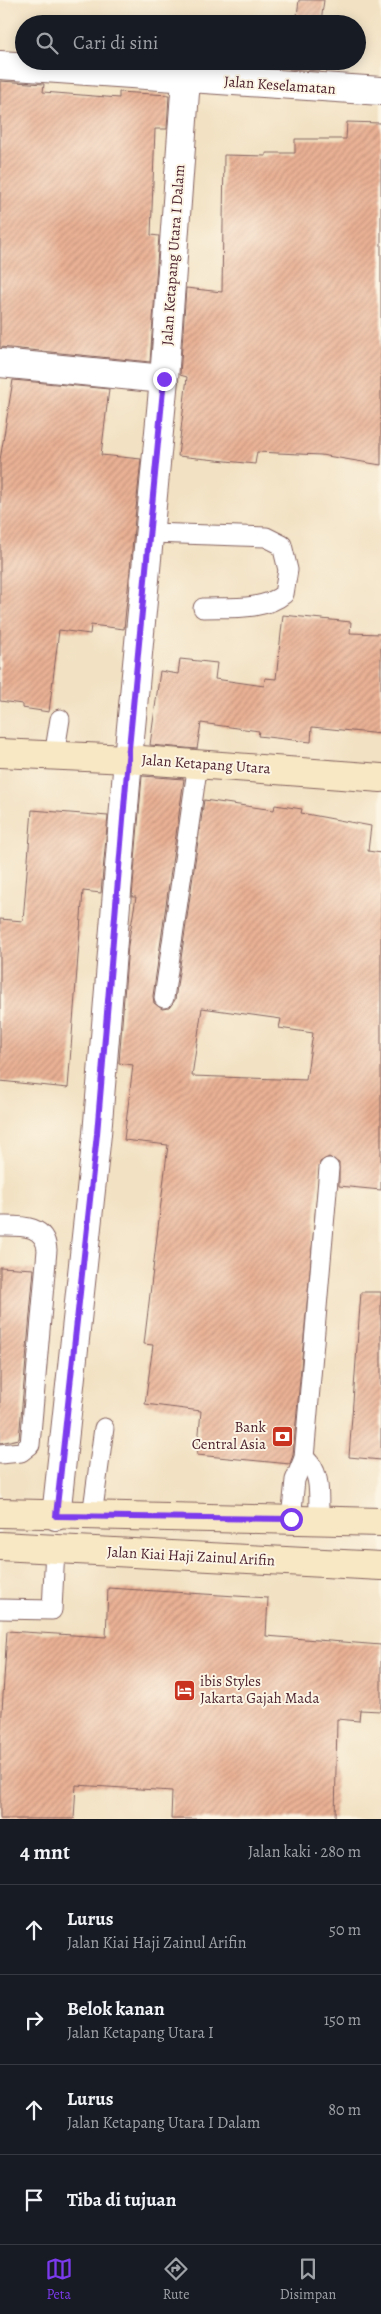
<!DOCTYPE html>
<html lang="id">
<head>
<meta charset="utf-8">
<style>
	body { margin:0; font-family:Alegreya,serif; background:#20242c; color:#f1f3f6 }
	.stop { position:absolute; width:15px; height:15px; margin:-11px; border:4px solid #7c3aed; border-radius:50%; background:#fff }
	.stop.end { background:#7c3aed; border-color:#fff; box-shadow:0 1px 5px #0008 }
	.list { margin:0; padding:0; list-style:none }
	h2 { display:flex; justify-content:space-between; align-items:center; height:65px; margin:0; padding:0 20px; font-size:21px }
	h2 small { font-size:16px; font-weight:400; color:#9ea1a6 }
	.list li { display:grid; grid-template-columns:32px 1fr auto; gap:15px; align-items:center; box-sizing:border-box; height:90px; padding:0 20px; border-top:1px solid #363941 }
	.list b { display:block; font-size:19px; white-space:nowrap }
	.list p { margin:0; font-size:16px; white-space:nowrap; color:#9ea1a6 }
	.list em { font-size:16px; font-style:normal; color:#9ea1a6 }
	.icon { flex:none; width:28px; height:28px; fill:none; stroke:currentColor; stroke-width:2; stroke-linecap:round; stroke-linejoin:round }
	.map { position:relative; flex:none; width:381px; height:1819px; overflow:hidden }
	.search { position:absolute; background:#171b24; box-shadow:0 2px 12px #0003; left:15px; right:15px; top:15px; height:55px; display:flex; align-items:center; gap:12px; box-sizing:border-box; padding:0 18px; border-radius:28px; color:#9ea1a6; font-size:19px }
	.sheet { height:425px; background:#171b24 }
	nav { display:flex; justify-content:space-around; align-items:center; box-sizing:border-box; height:70px; border-top:1px solid #363941; background:#171b24; font-size:14px; color:#9ea1a6 }
	nav a { display:grid; justify-items:center; gap:2px }
	nav .on { color:#7c3aed }
	.map>svg:first-child { display:block }
	.building { fill:url(#building-hatch); fill-rule:evenodd }
	.lines { fill:none; stroke-linecap:round; stroke-linejoin:round }
	.lane-casing { stroke:#856360; stroke-width:21 }
	.street-casing { stroke:#856360; stroke-width:30 }
	.secondary-casing { stroke:#856360; stroke-width:30 }
	.lane { stroke:#fff; stroke-width:19 }
	.street { stroke:#fff; stroke-width:28 }
	.secondary { stroke:#f8e8c3; stroke-width:28 }
	.route { stroke:#7c3aed; stroke-width:6 }
	.labels { text-anchor:middle; stroke-width:4; stroke-linejoin:round; paint-order:stroke }
	.street-label { font-size:15px; fill:#4a1f2b; stroke:#fcf5e5 }
	.poi-label { font-size:15px; fill:#4a1f2b; stroke:#fcf5e5; text-anchor:end }
</style>
</head>
<body>
<div class="map">
<svg width="381" height="1819" viewBox="0 0 381 1819">
	<defs>
		<pattern id="building-hatch" width="6" height="6" patternUnits="userSpaceOnUse" patternTransform="scale(1.25)"><rect width="6" height="6" fill="#eab295"/><path d="M-1 1l2-2M0 6l6-6M5 7l2-2" fill="none" stroke="#c0907a"/></pattern>
	</defs>
	<rect width="100%" height="100%" fill="#fcf5e5"/>
	<filter id="ink" filterUnits="userSpaceOnUse"><feTurbulence type="fractalNoise" baseFrequency=".02" numOctaves="2"/><feDisplacementMap in="SourceGraphic" scale="10" xChannelSelector="R" yChannelSelector="G"/><feConvolveMatrix kernelMatrix="1 2 1 2 8 2 1 2 1" color-interpolation-filters="sRGB"/></filter>
	<filter id="wash" filterUnits="userSpaceOnUse"><feTurbulence type="fractalNoise" baseFrequency=".0096" numOctaves="4" result="noise"/><feDisplacementMap in="SourceGraphic" scale="20" xChannelSelector="R" yChannelSelector="G"/><feGaussianBlur stdDeviation="1.12" result="paint"/><feColorMatrix in="noise" values="0 0 0 0 0 0 0 0 0 0 0 0 0 0 0 0 0 1.4 0 .05"/><feComposite in="paint" operator="in"/></filter>
	<g filter="url(#wash)">
		<rect width="100%" height="100%" fill="#f2e1c2"/>
		<g id="blocks">
			<g class="building">
				<polygon points="299,0 324,0 321,22 326,24 296,24"/>
				<polygon points="291,61 321,61 320,71 289,69"/>
				<polygon points="0,81 44,84 43,92 119,98 119,92 169,95 167,129 155,129 151,235 159,236 150,362 0,347"/>
				<polygon points="347,122 381,123 381,465 321,455 257,452 255,464 178,456 187,377 180,375 186,288 222,292 224,155 266,156 266,153 295,153 295,139 346,139"/>
				<polygon points="13,380 109,389 101,455 141,459 124,629 91,625 90,634 59,630 49,712 22,708 22,704 0,701 0,460"/>
				<polygon points="283,615 351,622 350,633 381,634 381,734 312,727 311,742 258,736 259,731 201,723 197,749 150,745 160,671 178,674 180,659 217,663 215,679 264,686 265,678 276,679"/>
				<path d="M142,776L184,779L153,996L154,1003L162,1009L169,1008L175,1000L204,800L274,810L275,805L302,809L301,813L371,826L368,851L381,853V1190L339,1186V1163L329,1157L320,1162L293,1455L290,1464L197,1455L201,1411L145,1404L153,1345L144,1344L168,1145L124,1140L133,1065L119,1063L128,945L136,897H132ZM202,1008L281,1019L279,1028L313,1033L306,1080L192,1076Z"/>
				<polygon points="32,810 108,816 101,893 83,891 68,1088 0,1081 0,919 23,921"/>
				<polygon points="0,1267 34,1269 19,1439 0,1443"/>
				<polygon points="361,1292 381,1292 381,1460 349,1457"/>
				<polygon points="108,1588 268,1598 266,1636 381,1645 381,1711 360,1710 359,1721 337,1719 335,1819 171,1819 172,1791 76,1785 74,1819 0,1819 0,1743 7,1631 106,1637"/>
			</g>
		</g>
	</g>
	<g filter="url(#ink)">
		<use href="#blocks" fill-opacity="0" stroke="#856360" stroke-width="1"/>
		<g class="lines">
			<defs>
				<g id="lane">
					<path d="M151,533L266,537L282,545L288,570L284,594C264,611 227,607 203,608"/>
					<polyline points="54,756 60,719"/>
					<polyline points="164,998 198,763"/>
					<path d="M0,1226C21,1226 45,1224 47,1250L30,1445L21,1452L0,1454"/>
					<path d="M304,1458C323,1471 318,1499 319,1519"/>
					<polyline points="92,1516 104,1428"/>
					<polyline points="291,1519 295,1480 304,1458 329,1168"/>
					<polyline points="0,1609 52,1610 55,1549"/>
				</g>
				<g id="street">
					<polyline points="0,65 381,91"/>
					<polyline points="0,363 164,379"/>
					<polyline points="56,1516 97,1134 128,759 164,379 186,79"/>
				</g>
				<g id="secondary">
					<polyline points="0,753 128,759 381,778"/>
					<polyline points="0,1513 381,1522"/>
					<polyline points="0,1546 381,1566"/>
				</g>
			</defs>
			<use href="#lane" class="lane-casing"/>
			<use href="#street" class="street-casing"/>
			<use href="#secondary" class="secondary-casing"/>
			<use href="#lane" class="lane"/>
			<use href="#street" class="street"/>
			<use href="#secondary" class="secondary"/>
		</g>
	</g>
	<g class="lines" filter="url(#ink)">
		<polyline class="route" points="164,379 128,759 97,1134 56,1516 291,1519"/>
	</g>
	<defs>
		<symbol id="bank-square" viewBox="-11 -11 22 22"><rect x="-9" y="-9" width="18" height="18" rx="4" fill="#c8321e" stroke="#fcf5e5"/><path d="M-6-4H6V4H-6ZM0-2.3a2.3 2.3 0 1 0 0 4.6a2.3 2.3 0 1 0 0-4.6Z" fill="#fff"/></symbol>
		<symbol id="hotel-square" viewBox="-11 -11 22 22"><rect x="-9" y="-9" width="18" height="18" rx="4" fill="#c8321e" stroke="#fcf5e5"/><path d="M-6-4.5h1.5V1H6V5H4.5V3h-9V5H-6ZM-4 0a1.8 1.8 0 1 1 3.6 0ZM.5 0V-2.5h3Q6-2.5 6 0Z" fill="#fff"/></symbol>
	</defs>
	<g fill-rule="evenodd">
		<use href="#bank-square" x="270" y="1424" width="25" height="25"/>
		<use href="#hotel-square" x="172" y="1678" width="25" height="25"/>
	</g>
	<g class="labels">
		<g class="street-label">
			<text transform="translate(280 85) rotate(4)" y="5">Jalan Keselamatan</text>
			<text transform="translate(173 255) rotate(-86)" y="5">Jalan Ketapang Utara I Dalam</text>
			<text transform="translate(206 764) rotate(4)" y="5">Jalan Ketapang Utara</text>
			<text transform="translate(191 1556) rotate(3)" y="5">Jalan Kiai Haji Zainul Arifin</text>
		</g>
		<g class="poi-label">
			<text x="266" y="1432">Bank<tspan x="266" dy="17">Central Asia</tspan></text>
			<text x="200" y="1686" text-anchor="start">ibis Styles<tspan x="200" dy="17">Jakarta Gajah Mada</tspan></text>
		</g>
	</g>
</svg>
<div class="stop" style="left:291px;top:1519px"></div>
<div class="stop end" style="left:164px;top:379px"></div>
<div class="search"><svg class="icon" aria-label="search" viewBox="0 0 24 24"><circle cx="10" cy="10" r="6"/><path d="M15 15l6 6"/></svg>Cari di sini</div>
</div>
<section class="sheet">
<h2>4 mnt<small>Jalan kaki · 280 m</small></h2>
<ul class="list">
<li><svg class="icon" aria-label="ahead" viewBox="0 0 24 24"><path d="M12 20V5M6 11l6-6 6 6"/></svg><div><b>Lurus</b><p>Jalan Kiai Haji Zainul Arifin</p></div><em>50 m</em></li>
<li><svg class="icon" aria-label="right" viewBox="0 0 24 24"><path d="M7 20v-9h11M14 6l5 5-5 5"/></svg><div><b>Belok kanan</b><p>Jalan Ketapang Utara I</p></div><em>150 m</em></li>
<li><svg class="icon" aria-label="ahead" viewBox="0 0 24 24"><path d="M12 20V5M6 11l6-6 6 6"/></svg><div><b>Lurus</b><p>Jalan Ketapang Utara I Dalam</p></div><em>80 m</em></li>
<li><svg class="icon" aria-label="arrive" viewBox="0 0 24 24"><path d="M6 21V4h12l-3 4 3 4H6"/></svg><div><b>Tiba di tujuan</b></div></li>
</ul>
</section>
<nav>
<a class="on"><svg class="icon" aria-label="map" viewBox="0 0 24 24"><path d="M3 6l6-2 6 2 6-2v14l-6 2-6-2-6 2zM9 4v14M15 6v14"/></svg>Peta</a>
<a><svg class="icon" aria-label="directions" viewBox="0 0 24 24"><path d="M12 3l9 9-9 9-9-9zM9 14v-3h6M13 9l2 2-2 2"/></svg>Rute</a>
<a><svg class="icon" aria-label="saved" viewBox="0 0 24 24"><path d="M7 4h10v16l-5-4-5 4z"/></svg>Disimpan</a>
</nav>
</body>
</html>
